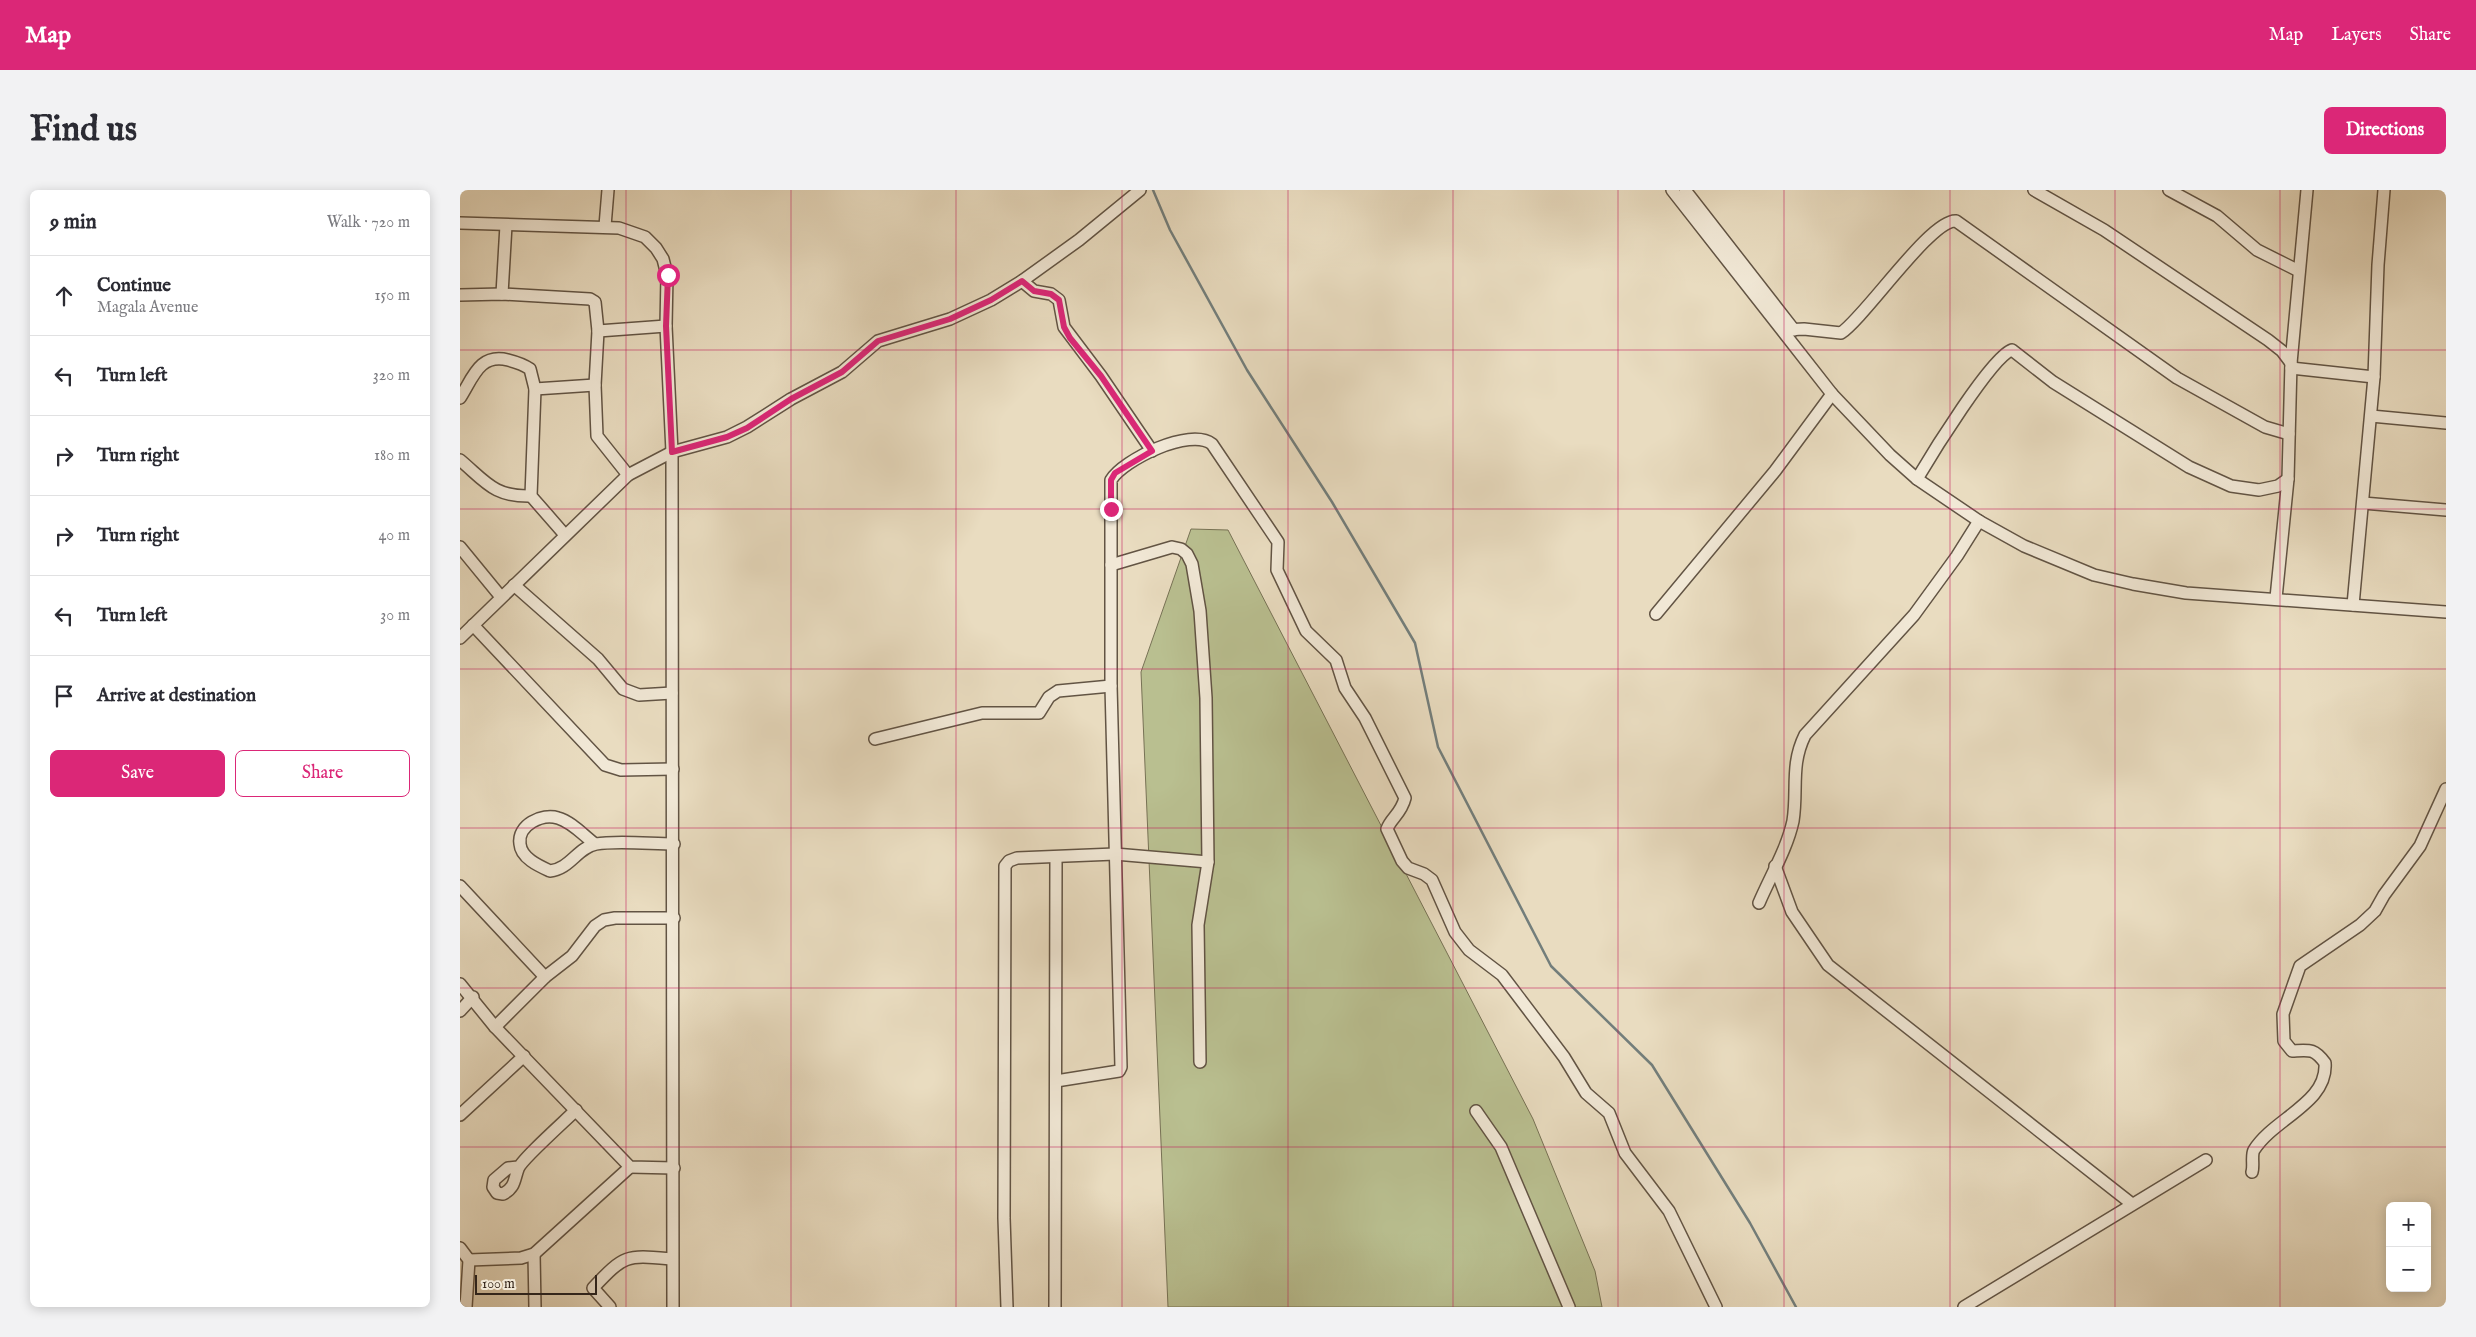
<!DOCTYPE html>
<html lang="en">
<head>
<meta charset="utf-8">
<style>
	body { margin:0; font-family:"IM FELL English",serif; background:#f2f2f3; color:#2b2b33 }
	.controls { position:absolute; right:15px; bottom:15px; display:grid; overflow:hidden; border-radius:8px; box-shadow:0 2px 12px #0003 }
	.controls button { width:45px; height:45px; display:grid; place-items:center; padding:0; border:0; border-bottom:1px solid #e1e1e2; background:#fff; color:#2b2b33; font:25px sans-serif }
	.scale { position:absolute; left:15px; bottom:12px; width:122px; box-sizing:border-box; padding-left:5px; border:2px solid #35261a; border-top:0; font-size:14px; line-height:18px; white-space:nowrap; color:#35261a; -webkit-text-stroke:4px #f1e8d6; paint-order:stroke }
	.stop { position:absolute; width:15px; height:15px; margin:-11px; border:4px solid #db2777; border-radius:50%; background:#fff }
	.stop.end { background:#db2777; border-color:#fff; box-shadow:0 1px 5px #0008 }
	.list { margin:0; padding:0; list-style:none }
	h2 { display:flex; justify-content:space-between; align-items:center; height:65px; margin:0; padding:0 20px; font-size:21px }
	h2 small { font-size:16px; font-weight:400; color:#7c7c81 }
	.list li { display:grid; grid-template-columns:32px 1fr auto; gap:15px; align-items:center; box-sizing:border-box; height:80px; padding:0 20px; border-top:1px solid #e1e1e2 }
	.list b { display:block; font-size:19px; white-space:nowrap }
	.list p { margin:0; font-size:16px; white-space:nowrap; color:#7c7c81 }
	.list em { font-size:16px; font-style:normal; color:#7c7c81 }
	.actions { display:flex; gap:10px; padding:15px 20px }
	.actions a { flex:1; padding:11px 0; border:1px solid #db2777; border-radius:8px; text-align:center; font-size:18px; color:#db2777 }
	.actions .main { background:#db2777; color:#fff }
	.icon { flex:none; width:28px; height:28px; fill:none; stroke:currentColor; stroke-width:2; stroke-linecap:round; stroke-linejoin:round }
	.map { position:relative; flex:none; width:1986px; height:1117px; overflow:hidden; border-radius:8px }
	header { display:flex; align-items:center; gap:30px; box-sizing:border-box; height:70px; padding:0 25px; background:#db2777; color:#fff }
	header strong { font-size:24px }
	nav { display:flex; gap:28px; margin-inline-start:auto; font-size:18px }
	.intro { display:flex; align-items:center; justify-content:space-between; box-sizing:border-box; height:120px; padding:0 30px }
	h1 { margin:0; font-size:35px }
	.button { padding:12px 22px; border-radius:8px; background:#db2777; color:#fff; font-size:18px; font-weight:700 }
	main { display:flex; gap:30px; padding:0 30px }
	aside { flex:1; background:#fff; border-radius:8px; box-shadow:0 2px 12px #0003 }
	.map>svg:first-child { display:block }
	.green { fill:#b9bf90; stroke:#777255 }
	.lines { fill:none; stroke-linecap:round; stroke-linejoin:round }
	.stream { stroke:#737e7b; stroke-width:2.5 }
	.minor-casing { stroke:#625444; stroke-width:14 }
	.minor { stroke:#f1e8d6; stroke-width:11 }
	.route { stroke:#db2777; stroke-width:6 }
	.grid { fill:none; stroke:#c2185b; stroke-width:1; stroke-opacity:0.55 }
</style>
</head>
<body>
<header>
<strong>Map</strong>
<nav><a>Map</a><a>Layers</a><a>Share</a></nav>
</header>
<div class="intro"><h1>Find us</h1><a class="button">Directions</a></div>
<main>
<aside>
<h2>9 min<small>Walk · 720 m</small></h2>
<ul class="list">
<li><svg class="icon" aria-label="ahead" viewBox="0 0 24 24"><path d="M12 20V5M6 11l6-6 6 6"/></svg><div><b>Continue</b><p>Magala Avenue</p></div><em>150 m</em></li>
<li><svg class="icon" aria-label="left" viewBox="0 0 24 24"><path d="M17 20v-9H6M10 6l-5 5 5 5"/></svg><div><b>Turn left</b></div><em>320 m</em></li>
<li><svg class="icon" aria-label="right" viewBox="0 0 24 24"><path d="M7 20v-9h11M14 6l5 5-5 5"/></svg><div><b>Turn right</b></div><em>180 m</em></li>
<li><svg class="icon" aria-label="right" viewBox="0 0 24 24"><path d="M7 20v-9h11M14 6l5 5-5 5"/></svg><div><b>Turn right</b></div><em>40 m</em></li>
<li><svg class="icon" aria-label="left" viewBox="0 0 24 24"><path d="M17 20v-9H6M10 6l-5 5 5 5"/></svg><div><b>Turn left</b></div><em>30 m</em></li>
<li><svg class="icon" aria-label="arrive" viewBox="0 0 24 24"><path d="M6 21V4h12l-3 4 3 4H6"/></svg><div><b>Arrive at destination</b></div></li>
</ul>
<div class="actions"><a class="main">Save</a><a>Share</a></div>
</aside>
<div class="map">
<svg width="1986" height="1117" viewBox="0 0 1986 1117">
	<rect width="100%" height="100%" fill="#e9dcc0"/>
	<filter id="stains"><feTurbulence type="fractalNoise" baseFrequency=".004" numOctaves="4"/><feColorMatrix values="0 0 0 0 .2 0 0 0 0 .09 0 0 0 0 .02 0 0 0 .5 -.17"/></filter>
	<radialGradient id="worn" r=".72"><stop offset=".6" stop-color="#630" stop-opacity="0"/><stop offset="1" stop-color="#630" stop-opacity=".3"/></radialGradient>
	<polygon class="green" points="731,339 768,340 1073,929 1135,1081 1142,1117 708,1117 681,482"/>
	<g class="lines">
		<polyline class="stream" points="693,0 710,40 787,180 872,312 955,453 978,557 1091,776 1192,875 1290,1033 1336,1117"/>
		<defs>
			<g id="minor">
				<polyline points="1212,0 1372,204 1430,265 1457,289 1519,331 1564,356 1634,385 1673,394 1726,403 1986,422"/>
				<polyline points="1225,0 1334,140"/>
				<polyline points="1574,0 1644,40 1808,150 1822,161 1831,173"/>
				<polyline points="1709,0 1757,26 1797,60 1839,81"/>
				<polyline points="0,33 159,38 185,47 196,58 203,69 207,85 206,136 212,262 213,1117"/>
				<polyline points="145,36 148,0"/>
				<polyline points="562,91 574,101 591,104 599,110 604,137 641,186 692,261"/>
				<polyline points="42,104 46,35"/>
				<polyline points="0,105 42,104 130,109 135,112 138,141 135,195 137,246 168,285"/>
				<path d="M1324,140L1344,139L1381,143C1406,126 1471,29 1496,31L1717,188L1805,237L1829,244"/>
				<polyline points="138,141 206,136"/>
				<polyline points="1831,178 1914,187"/>
				<polyline points="75,199 135,195"/>
				<path d="M0,208C13,188 19,163 48,170C56,172 63,174 70,179L75,199L71,306L105,345"/>
				<polyline points="1911,226 1986,233"/>
				<path d="M0,270C26,292 34,307 71,306"/>
				<path d="M1457,289C1470,267 1532,166 1552,160L1593,192L1729,277L1771,296L1799,300L1818,296L1828,289"/>
				<polyline points="1903,313 1986,320"/>
				<polyline points="0,357 41,407"/>
				<polyline points="651,375 712,357 721,359 727,364 732,374 740,421 746,508 748,672 738,735 740,872"/>
				<polyline points="54,395 138,469 163,499 179,505 212,503"/>
				<polyline points="1816,408 1828,289 1831,173 1847,0"/>
				<polyline points="1893,415 1914,187 1918,75 1924,0"/>
				<polyline points="1196,424 1315,281 1372,204"/>
				<polyline points="13,435 145,575 161,580 213,579"/>
				<polyline points="0,448 168,285 212,262 267,247 287,237 331,209 382,182 418,151 490,129 531,110 562,91 619,50 680,0"/>
				<polyline points="415,549 522,523 579,523 589,507 598,501 651,496"/>
				<path d="M135,654C123,645 112,632 98,628C82,623 57,635 60,654C61,668 79,676 90,681C110,679 117,658 136,654C157,650 192,654 214,654"/>
				<polyline points="1315,676 1332,722 1368,775 1672,1014"/>
				<polyline points="0,696 85,787"/>
				<path d="M1299,713C1310,687 1327,659 1333,631C1338,600 1330,575 1345,545L1454,425L1497,366L1519,331"/>
				<polyline points="0,794 35,837 170,977 214,978"/>
				<polyline points="0,821 13,807"/>
				<polyline points="35,837 85,787 112,766 135,736 144,730 155,728 214,728"/>
				<path d="M596,891L659,881L661,877L651,496V290C663,270 730,237 752,254L818,352L817,380L846,441L876,470L885,498L905,528L945,608C941,624 931,628 927,639L942,671L948,678L964,684L972,690L995,742L1009,760L1042,785L1104,867L1126,903L1149,923L1165,963L1209,1021L1256,1117"/>
				<polyline points="1016,921 1041,957 1109,1117"/>
				<polyline points="0,925 64,866"/>
				<path d="M58,977L48,978L34,990L33,997L37,1003L43,1004C55,998 54,990 58,979C61,970 106,930 116,920"/>
				<path d="M1792,982C1794,976 1791,965 1794,960C1814,928 1868,913 1865,873C1854,858 1849,860 1832,861L1824,851L1823,824L1840,776L1900,735L1915,721L1924,705L1960,656L1986,599"/>
				<polyline points="0,1058 9,1070 6,1117"/>
				<polyline points="74,1064 75,1117"/>
				<polyline points="9,1070 61,1068 74,1064 170,977"/>
				<path d="M150,1117L133,1098C165,1064 166,1065 212,1069"/>
				<polyline points="547,1117 544,1028 545,676 549,671 557,668 655,664 748,672"/>
				<polyline points="595,1117 596,667"/>
				<polyline points="1504,1117 1746,970"/>
			</g>
		</defs>
		<use href="#minor" class="minor-casing"/>
		<use href="#minor" class="minor"/>
	</g>
	<g class="lines">
		<polyline class="route" points="208,85 206,136 212,262 267,247 287,238 331,209 382,182 418,151 490,129 531,110 562,91 574,101 591,104 599,110 604,137 610,148 641,186 692,261 655,283 651,290 651,319"/>
	</g>
	<path class="grid" d="M166,0V1117M331,0V1117M496,0V1117M662,0V1117M828,0V1117M993,0V1117M1158,0V1117M1324,0V1117M1490,0V1117M1655,0V1117M1820,0V1117M0,160H1986M0,319H1986M0,479H1986M0,638H1986M0,798H1986M0,957H1986"/>
	<rect width="100%" height="100%" filter="url(#stains)"/>
	<rect width="100%" height="100%" fill="url(#worn)"/>
</svg>
<div class="controls">
<button>+</button>
<button>−</button>
</div>
<div class="scale">100 m</div>
<div class="stop" style="left:208px;top:85px"></div>
<div class="stop end" style="left:651px;top:319px"></div>
</div>
</main>
</body>
</html>
